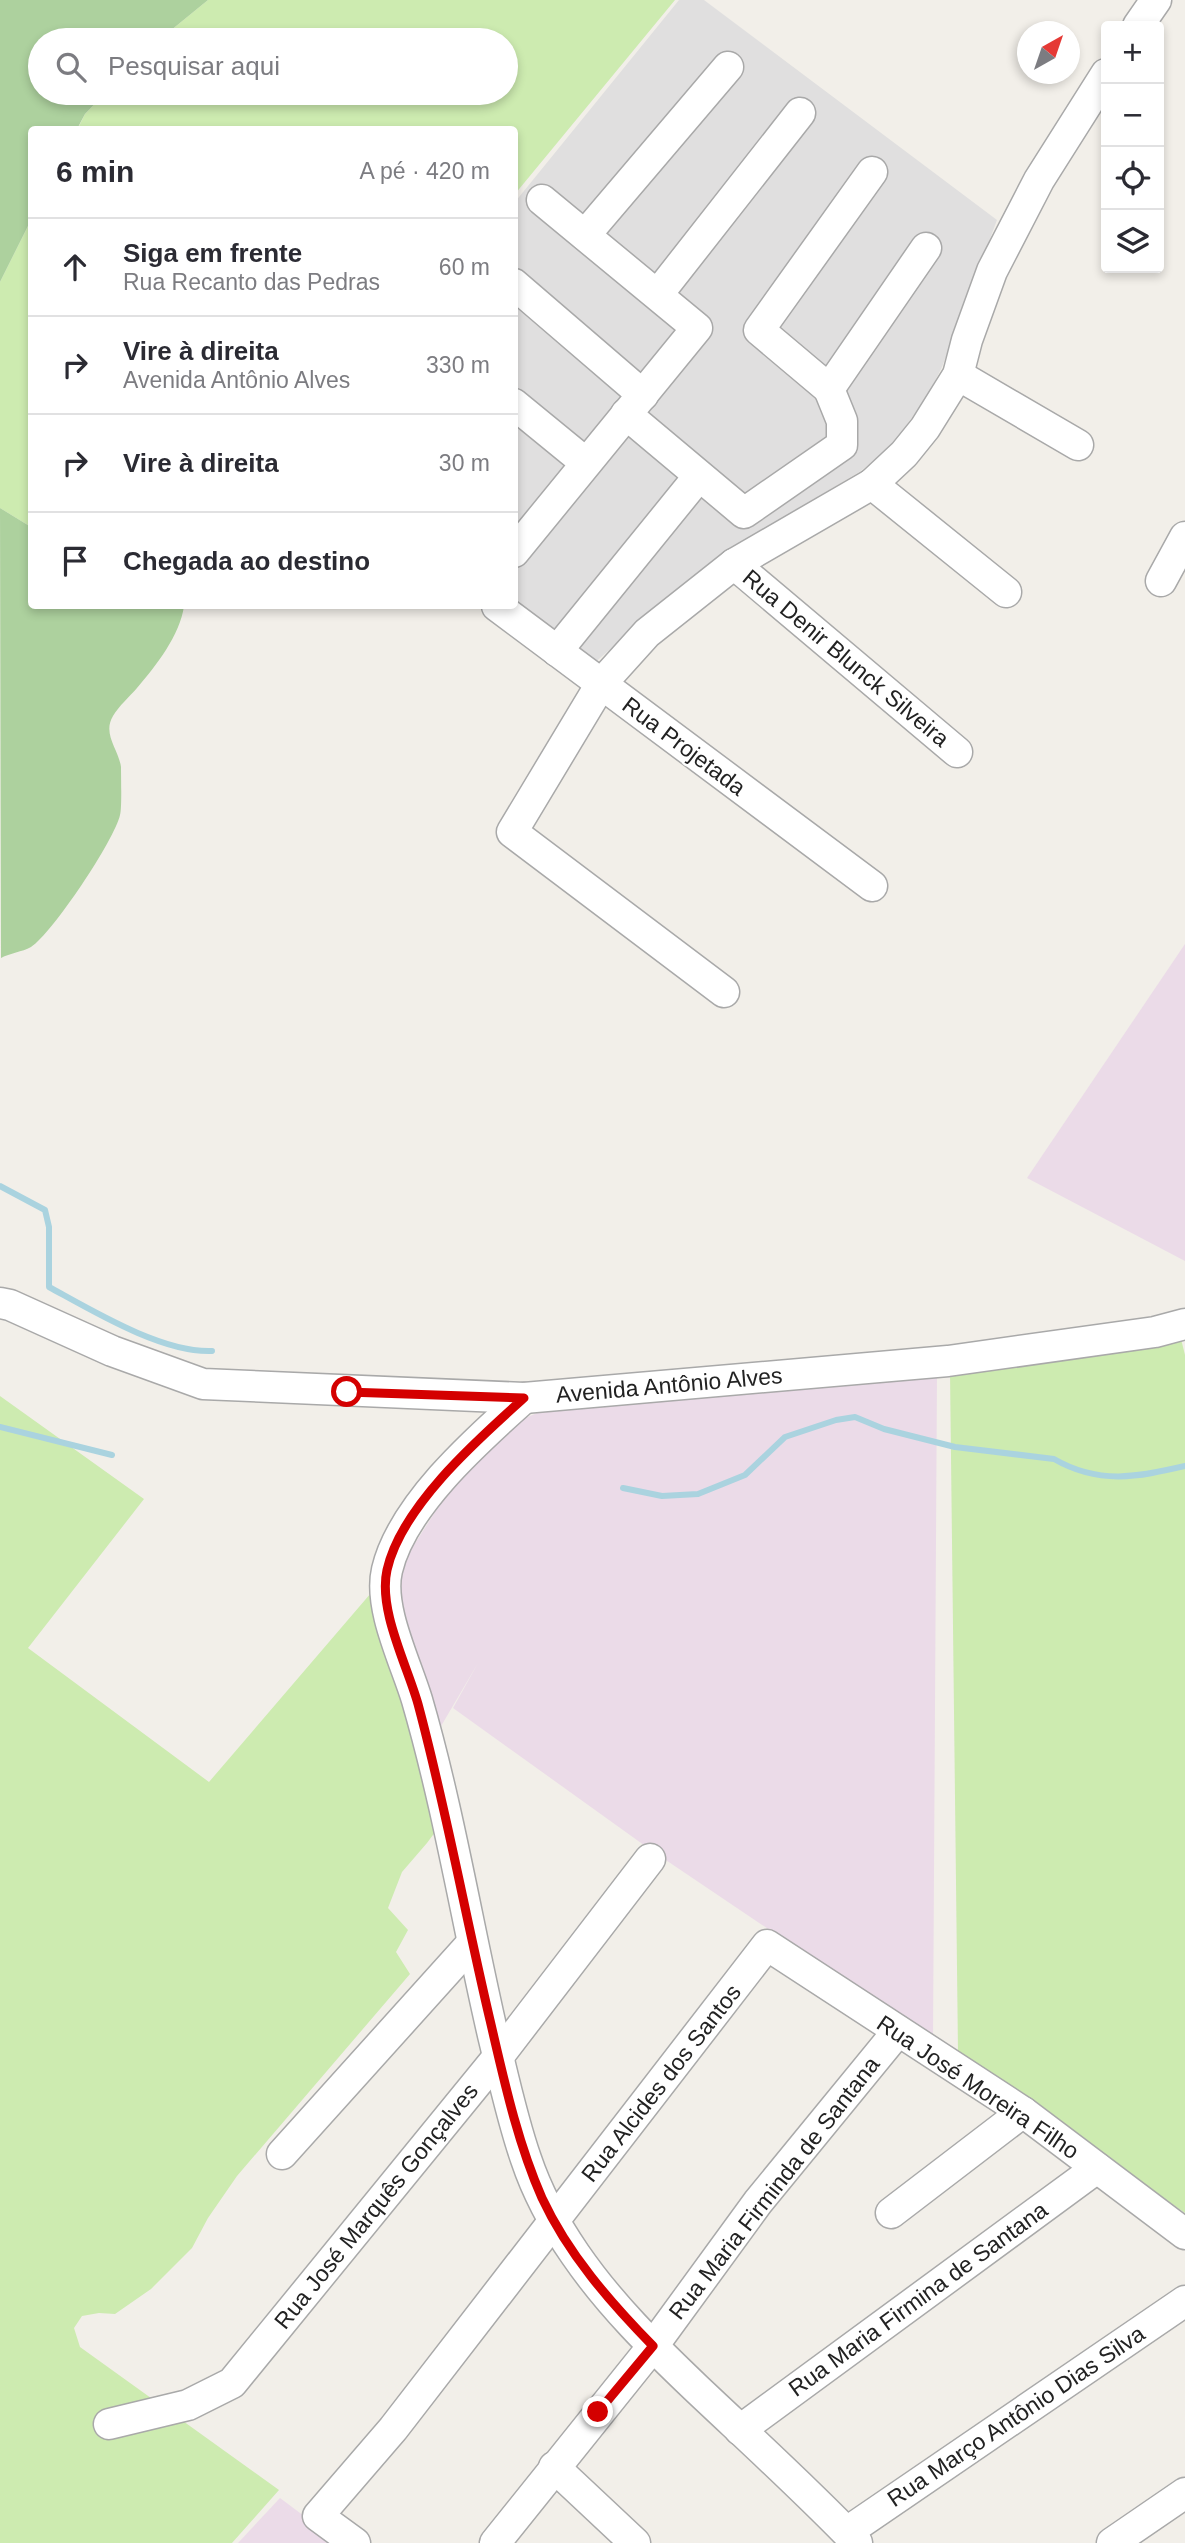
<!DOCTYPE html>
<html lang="pt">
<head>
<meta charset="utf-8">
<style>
	body { margin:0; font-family:Helvetica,sans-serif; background:#f7f7f7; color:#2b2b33 }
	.controls { position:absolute; right:21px; top:21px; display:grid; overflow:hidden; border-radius:7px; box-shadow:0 4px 10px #0003 }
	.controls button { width:63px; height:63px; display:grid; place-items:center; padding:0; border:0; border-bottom:2px solid #e1e1e2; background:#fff; color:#2b2b33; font:35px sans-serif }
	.compass { position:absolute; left:1017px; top:21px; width:63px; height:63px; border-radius:50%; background:#fff; box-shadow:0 4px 10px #0003; rotate:40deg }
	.stop { position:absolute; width:21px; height:21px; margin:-16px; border:5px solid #d40000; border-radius:50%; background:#fff }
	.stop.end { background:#d40000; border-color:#fff; box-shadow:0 2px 7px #0008 }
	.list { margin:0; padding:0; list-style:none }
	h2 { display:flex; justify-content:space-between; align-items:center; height:91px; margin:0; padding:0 28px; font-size:30px }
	h2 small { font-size:23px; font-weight:400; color:#7c7c81 }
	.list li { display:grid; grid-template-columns:46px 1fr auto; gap:21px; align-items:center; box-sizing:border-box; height:98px; padding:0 28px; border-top:2px solid #e1e1e2 }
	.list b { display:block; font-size:26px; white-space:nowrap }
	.list p { margin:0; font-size:23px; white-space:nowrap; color:#7c7c81 }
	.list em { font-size:23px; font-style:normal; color:#7c7c81 }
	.icon { flex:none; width:38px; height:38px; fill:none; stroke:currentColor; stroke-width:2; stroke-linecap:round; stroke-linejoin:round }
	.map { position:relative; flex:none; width:1185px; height:2543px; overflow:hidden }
	.search { position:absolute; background:#fff; box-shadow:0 4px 10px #0003; left:28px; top:28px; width:490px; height:77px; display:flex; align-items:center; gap:18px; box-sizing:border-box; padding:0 24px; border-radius:38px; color:#7c7c81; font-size:26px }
	.panel { position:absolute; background:#fff; box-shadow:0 4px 10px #0003; left:28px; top:126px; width:490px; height:483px; border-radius:7px }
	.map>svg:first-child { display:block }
	.residential { fill:#e0dfdf }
	.industrial { fill:#ebdbe8 }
	.grass { fill:#cdebb0 }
	.forest { fill:#add19e }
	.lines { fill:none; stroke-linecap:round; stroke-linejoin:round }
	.stream { stroke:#aad3df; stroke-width:6 }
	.minor-casing { stroke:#a9a9a9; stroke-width:33 }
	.minor { stroke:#fff; stroke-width:30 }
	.route { stroke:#d40000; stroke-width:9 }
	.labels { text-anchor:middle; stroke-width:5; stroke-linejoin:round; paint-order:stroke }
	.street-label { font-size:23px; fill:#222; stroke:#fff }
</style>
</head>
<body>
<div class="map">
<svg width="1185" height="2543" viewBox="0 0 1185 2543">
	<rect width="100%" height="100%" fill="#f2efe9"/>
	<polygon class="residential" points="679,0 704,0 997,220 942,367 928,395 893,444 861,471 729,550 688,581 591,666 515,603 515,202"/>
	<g class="industrial">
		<polygon points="1185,944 1185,1261 1027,1178"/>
		<polygon points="937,1375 933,2040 648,1848 453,1708 478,1663 437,1733 397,1614 398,1570 467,1462 518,1421 542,1411"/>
		<polygon points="280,2498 340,2543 238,2543"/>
	</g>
	<g class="grass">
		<polygon points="208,0 675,0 515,194 514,130 77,130 85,114 105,93 506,93 506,40 159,40"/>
		<polygon points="31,220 31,527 0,508 0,282"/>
		<polygon points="1181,1339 1185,1355 1185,2213 958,2053 950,1371"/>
		<polygon points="0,1396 144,1499 28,1648 209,1782 371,1593 447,1816 427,1843 402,1872 388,1908 408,1930 396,1952 410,1974 237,2176 208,2218 192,2248 151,2289 115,2314 99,2313 82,2316 74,2328 80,2347 279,2490 232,2543 0,2543"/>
	</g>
	<g class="forest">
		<polygon points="0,0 208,0 159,40 40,40 40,93 105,93 85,114 77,129 32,130 31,220 0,282"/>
		<path d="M0,508L31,527L32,606H184C180,635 156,666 137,688C129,697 119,706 113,716C102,734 119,750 121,767C121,775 122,809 120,815C115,839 52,934 31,947C22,952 10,953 1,958Z"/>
	</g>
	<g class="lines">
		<g class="stream">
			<path d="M0,1186L45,1210L49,1227V1287C93,1311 162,1353 212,1351"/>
			<polyline points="0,1427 112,1455"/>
			<path d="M623,1488L662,1496L698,1494L745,1475L785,1437L836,1420L855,1417L884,1429L955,1447L1054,1459C1099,1485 1138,1477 1185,1466"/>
		</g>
		<defs>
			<g id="minor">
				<polyline points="1138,26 1156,0"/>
				<polyline points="872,172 759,330 829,389 926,248"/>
				<polyline points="585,235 728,67"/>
				<polyline points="514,284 643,395"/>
				<polyline points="658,294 800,113"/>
				<polyline points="958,375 1078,445"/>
				<polyline points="514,404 586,463"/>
				<polyline points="626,414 744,513 842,445 842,421 829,389"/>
				<polyline points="872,484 1006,592"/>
				<polyline points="514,552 697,328 542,200"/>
				<polyline points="734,564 957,752"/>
				<polyline points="1161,581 1185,537"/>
				<polyline points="497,606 872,886"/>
				<polyline points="557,651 699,476"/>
				<polyline points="724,992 512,832 601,684 647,633 734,564 872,484 904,454 925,428 958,375 967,340 992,271 1039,180 1106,74"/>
				<polyline points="0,1303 10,1305 112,1351 203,1384 524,1398 948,1361 1155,1332 1185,1324"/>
				<path d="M524,1398C477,1440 402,1506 387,1570C378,1608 406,1663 417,1700C449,1810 467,1923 493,2035C503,2076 512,2119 526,2159C537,2192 555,2225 575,2254C610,2305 653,2347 697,2389C751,2440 806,2490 857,2543"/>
				<polyline points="282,2154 472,1943"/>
				<polyline points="891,2213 1023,2112"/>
				<polyline points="109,2424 188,2405 232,2383 498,2057 650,1859"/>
				<polyline points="740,2430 1097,2168"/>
				<polyline points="554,2467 635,2543"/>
				<polyline points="847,2532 1185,2301"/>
				<polyline points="355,2543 318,2516 393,2429 767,1945 1023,2112 1185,2234"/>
				<polyline points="495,2543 653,2346 758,2202 898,2031"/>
				<polyline points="1112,2543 1185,2493"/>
			</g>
		</defs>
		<use href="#minor" class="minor-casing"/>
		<use href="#minor" class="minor"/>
	</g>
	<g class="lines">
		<path class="route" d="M347,1392L524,1398C477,1440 401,1507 387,1570C378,1610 407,1665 418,1704C446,1808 465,1914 490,2020C504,2080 517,2141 542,2198C568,2254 610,2302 653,2346L598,2412"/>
	</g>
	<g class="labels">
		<g class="street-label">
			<text transform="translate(846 658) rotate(40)" y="8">Rua Denir Blunck Silveira</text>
			<text transform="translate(684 746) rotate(37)" y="8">Rua Projetada</text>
			<text transform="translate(669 1385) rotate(-5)" y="8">Avenida Antônio Alves</text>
			<text transform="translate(661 2083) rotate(-52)" y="8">Rua Alcides dos Santos</text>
			<text transform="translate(978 2087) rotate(34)" y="8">Rua José Moreira Filho</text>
			<text transform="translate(774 2188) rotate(-52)" y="8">Rua Maria Firminda de Santana</text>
			<text transform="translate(376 2206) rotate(-51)" y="8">Rua José Marquês Gonçalves</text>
			<text transform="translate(918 2299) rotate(-36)" y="8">Rua Maria Firmina de Santana</text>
			<text transform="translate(1016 2416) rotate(-34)" y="8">Rua Março Antônio Dias Silva</text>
		</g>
	</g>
</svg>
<div class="controls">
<button>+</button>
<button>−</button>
<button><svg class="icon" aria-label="locate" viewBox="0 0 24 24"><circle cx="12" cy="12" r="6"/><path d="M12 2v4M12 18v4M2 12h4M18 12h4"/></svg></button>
<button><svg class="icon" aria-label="layers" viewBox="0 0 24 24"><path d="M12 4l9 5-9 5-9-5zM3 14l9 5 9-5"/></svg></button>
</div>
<svg class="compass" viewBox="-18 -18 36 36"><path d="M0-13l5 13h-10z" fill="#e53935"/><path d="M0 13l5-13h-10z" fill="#7c7c81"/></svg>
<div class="stop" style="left:347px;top:1392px"></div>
<div class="stop end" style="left:598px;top:2412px"></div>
<div class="search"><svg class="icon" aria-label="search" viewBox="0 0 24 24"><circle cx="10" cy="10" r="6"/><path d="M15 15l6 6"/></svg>Pesquisar aqui</div>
<section class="panel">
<h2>6 min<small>A pé · 420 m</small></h2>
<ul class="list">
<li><svg class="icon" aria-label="ahead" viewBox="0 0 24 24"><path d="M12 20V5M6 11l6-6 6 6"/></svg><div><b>Siga em frente</b><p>Rua Recanto das Pedras</p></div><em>60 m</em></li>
<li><svg class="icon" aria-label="right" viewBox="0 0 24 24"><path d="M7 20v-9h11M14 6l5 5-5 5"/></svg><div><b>Vire à direita</b><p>Avenida Antônio Alves</p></div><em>330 m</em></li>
<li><svg class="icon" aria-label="right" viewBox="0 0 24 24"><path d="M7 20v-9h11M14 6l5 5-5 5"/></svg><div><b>Vire à direita</b></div><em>30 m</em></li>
<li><svg class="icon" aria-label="arrive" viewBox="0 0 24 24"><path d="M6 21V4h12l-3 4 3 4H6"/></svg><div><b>Chegada ao destino</b></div></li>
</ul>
</section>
</div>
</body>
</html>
